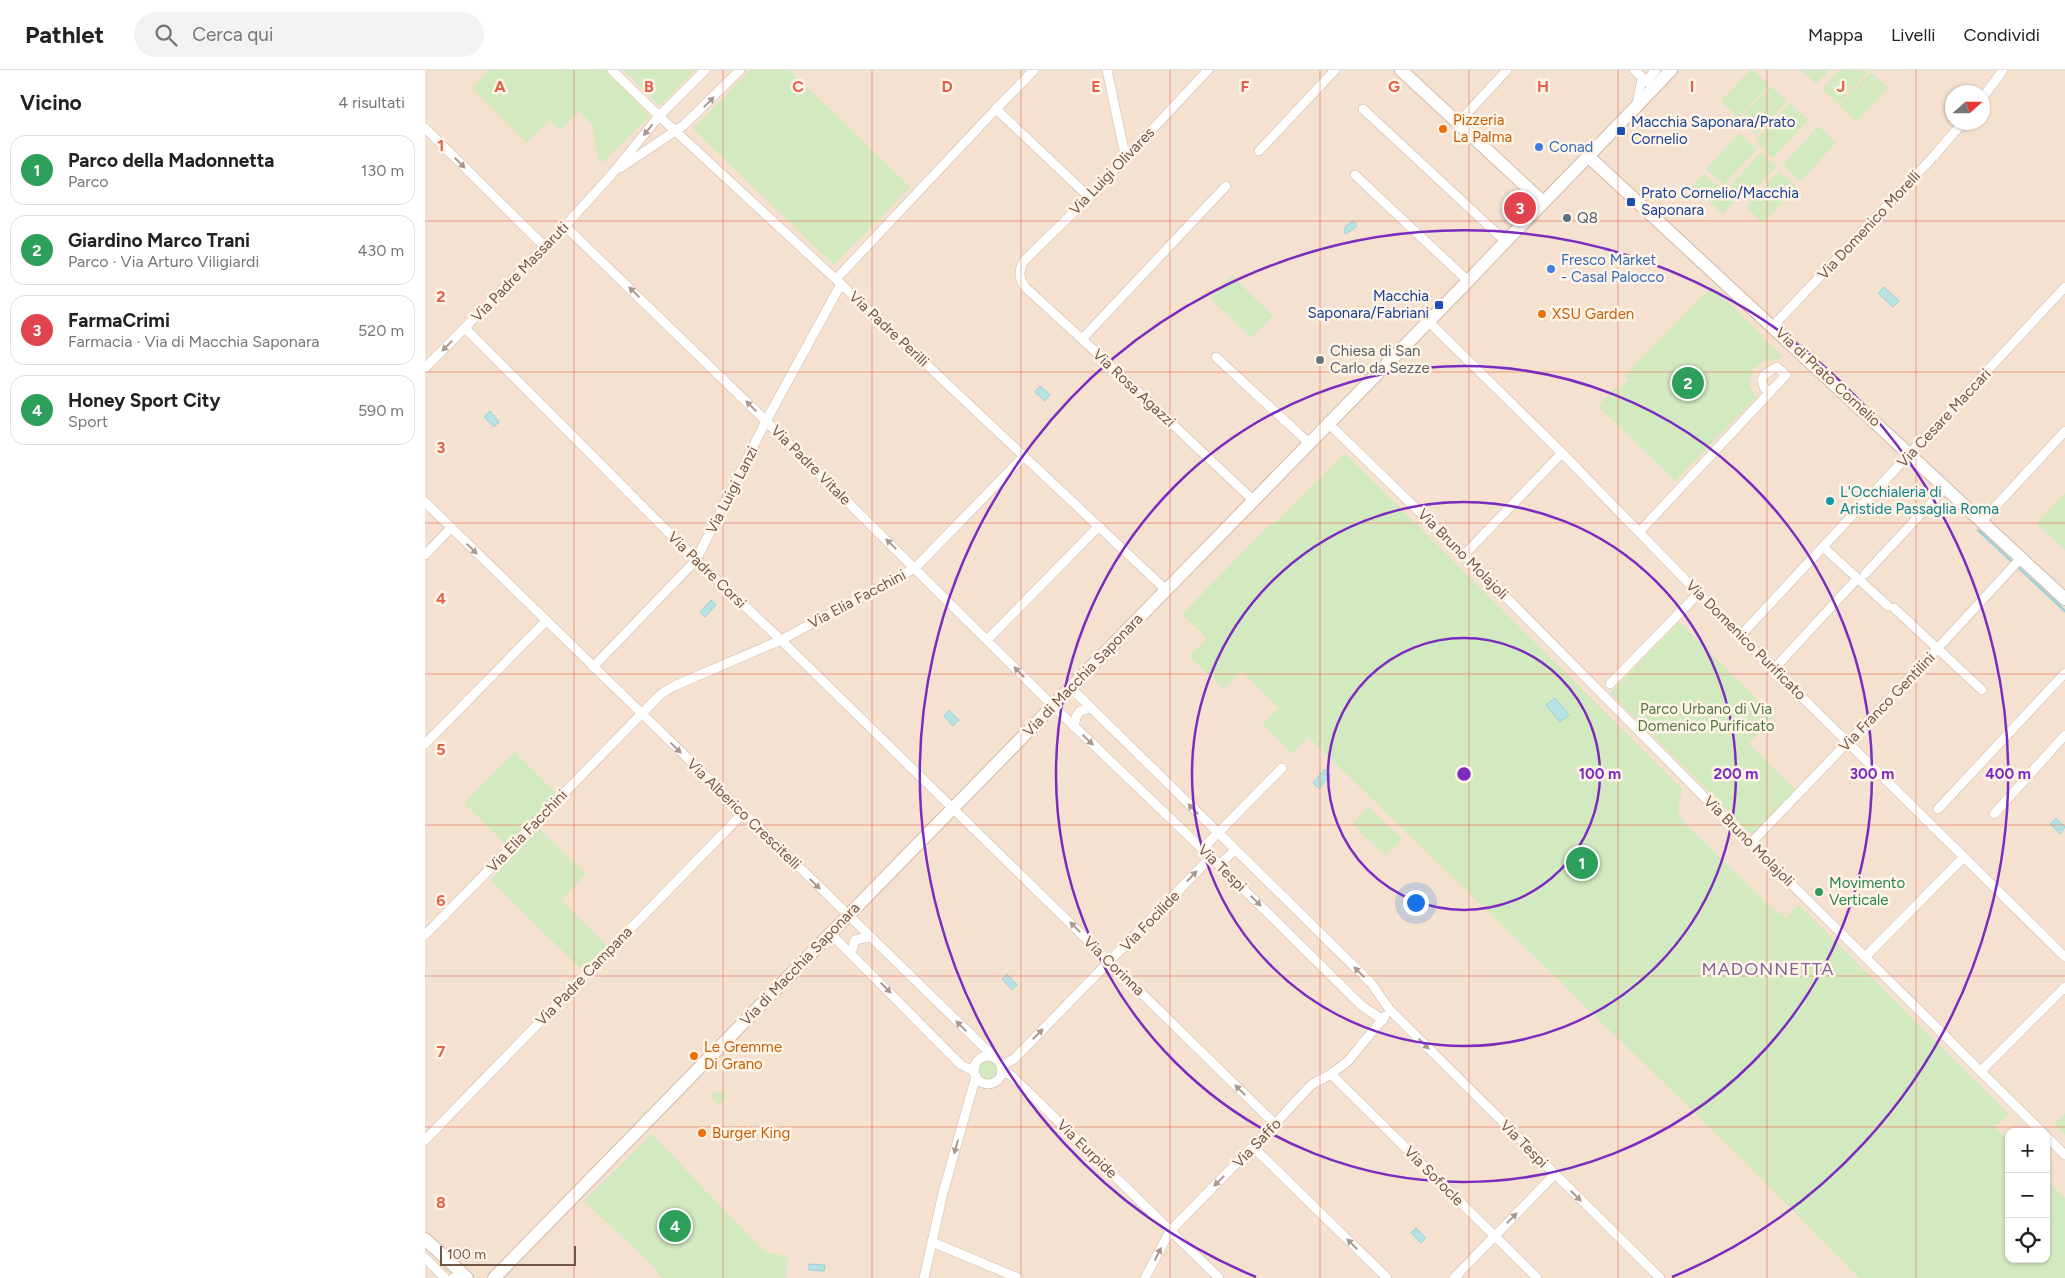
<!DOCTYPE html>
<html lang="it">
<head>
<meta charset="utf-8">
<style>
	body { margin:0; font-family:Figtree,sans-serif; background:#f2f2f2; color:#222 }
	.controls { position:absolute; right:15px; bottom:15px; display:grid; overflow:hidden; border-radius:10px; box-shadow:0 1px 4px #0004 }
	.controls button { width:45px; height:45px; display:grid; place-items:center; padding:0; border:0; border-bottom:1px solid #e0e0e0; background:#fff; color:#222; font:25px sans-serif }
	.compass { position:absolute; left:1520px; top:15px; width:45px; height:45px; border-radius:50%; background:#fff; box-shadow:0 1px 4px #0004; rotate:69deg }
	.scale { position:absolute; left:15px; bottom:12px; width:136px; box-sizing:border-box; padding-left:5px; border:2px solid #735548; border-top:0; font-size:14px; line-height:18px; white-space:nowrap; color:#735548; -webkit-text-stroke:4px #fff4e7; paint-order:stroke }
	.you { position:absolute; left:990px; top:832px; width:18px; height:18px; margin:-12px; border:4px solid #fff; border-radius:50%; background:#1a73e8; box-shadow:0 0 0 8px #1a73e833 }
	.badge { display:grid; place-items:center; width:32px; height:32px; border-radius:50%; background:#db2777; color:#fff; font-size:16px; font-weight:700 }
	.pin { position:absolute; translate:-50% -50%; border:2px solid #fff; box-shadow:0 1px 5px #0006 }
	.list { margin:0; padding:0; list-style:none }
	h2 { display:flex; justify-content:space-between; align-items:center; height:65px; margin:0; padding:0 20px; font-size:21px }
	h2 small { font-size:16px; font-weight:400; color:#767676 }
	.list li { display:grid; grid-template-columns:32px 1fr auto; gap:15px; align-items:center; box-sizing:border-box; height:70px; margin:0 10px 10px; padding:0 10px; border:1px solid #e0e0e0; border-radius:15px }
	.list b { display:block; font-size:19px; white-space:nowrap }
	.list p { margin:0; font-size:16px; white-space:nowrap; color:#767676 }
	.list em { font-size:16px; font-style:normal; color:#767676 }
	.icon { flex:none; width:28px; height:28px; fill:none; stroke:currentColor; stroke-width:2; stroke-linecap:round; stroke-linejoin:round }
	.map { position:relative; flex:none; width:1640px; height:1208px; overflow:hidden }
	header { display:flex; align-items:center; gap:30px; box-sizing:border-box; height:70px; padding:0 25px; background:#fff; border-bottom:1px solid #e0e0e0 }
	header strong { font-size:24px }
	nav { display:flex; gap:28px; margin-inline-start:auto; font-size:18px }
	.search { width:350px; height:45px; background:#f2f2f2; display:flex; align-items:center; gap:12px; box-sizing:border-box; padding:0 18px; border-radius:28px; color:#767676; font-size:19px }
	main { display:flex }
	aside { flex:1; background:#fff }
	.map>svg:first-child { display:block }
	.residential { fill:#f4e1d0; fill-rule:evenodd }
	.green { fill:#d3e9c0 }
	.water { fill:#b6e2e5; stroke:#9cd2d7 }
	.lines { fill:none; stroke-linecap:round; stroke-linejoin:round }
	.stream { stroke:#9cd2d7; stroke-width:2.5 }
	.street-casing { stroke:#cfb9ab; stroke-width:10 }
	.secondary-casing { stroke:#d2b8a8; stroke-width:14 }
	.street { stroke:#fff; stroke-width:9 }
	.secondary { stroke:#fff; stroke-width:12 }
	.oneway { fill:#ab9991 }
	.grid { fill:none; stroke:#e75f45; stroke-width:1; stroke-opacity:0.55 }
	.ring { fill:none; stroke:#7b2cbf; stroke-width:2.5 }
	.food-dot { fill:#e8710a; stroke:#fff4e7; stroke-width:2 }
	.transit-dot { fill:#1a4fb4; stroke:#fff4e7; stroke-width:2 }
	.shop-dot { fill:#3f7fe0; stroke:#fff4e7; stroke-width:2 }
	.service-dot { fill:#5c6f8a; stroke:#fff4e7; stroke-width:2 }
	.worship-dot { fill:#6b7280; stroke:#fff4e7; stroke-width:2 }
	.culture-dot { fill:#0f9aa8; stroke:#fff4e7; stroke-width:2 }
	.leisure-dot { fill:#2e9e5b; stroke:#fff4e7; stroke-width:2 }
	.labels { text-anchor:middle; stroke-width:5; stroke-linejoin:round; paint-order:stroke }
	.food-label { font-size:15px; fill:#c56008; stroke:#fff4e7; text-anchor:start }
	.transit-label { font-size:15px; fill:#164399; stroke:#fff4e7; text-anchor:start }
	.shop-label { font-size:15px; fill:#366cbe; stroke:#fff4e7; text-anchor:start }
	.street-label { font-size:15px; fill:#735548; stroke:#fff4e7 }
	.service-label { font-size:15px; fill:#4e5e75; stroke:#fff4e7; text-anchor:start }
	.worship-label { font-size:15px; fill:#5b616d; stroke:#fff4e7; text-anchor:start }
	.culture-label { font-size:15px; fill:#0d838f; stroke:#fff4e7; text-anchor:start }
	.park-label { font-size:15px; fill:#547940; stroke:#fff4e7 }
	.leisure-label { font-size:15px; fill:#27864d; stroke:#fff4e7; text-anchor:start }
	.quarter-label { font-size:18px; letter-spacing:1px; fill:#826497; stroke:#fff4e7 }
	.grid-label { font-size:16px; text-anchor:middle; font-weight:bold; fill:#e75f45; stroke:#fff4e7; stroke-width:5; stroke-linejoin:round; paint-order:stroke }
	.centre { fill:#7b2cbf; stroke:#fff4e7; stroke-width:2.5 }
	.ring-label { font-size:15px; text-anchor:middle; font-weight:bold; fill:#7b2cbf; stroke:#fff4e7; stroke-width:5; stroke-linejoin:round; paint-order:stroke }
</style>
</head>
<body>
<header>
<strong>Pathlet</strong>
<div class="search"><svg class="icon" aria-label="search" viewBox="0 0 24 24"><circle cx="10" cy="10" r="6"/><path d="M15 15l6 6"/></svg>Cerca qui</div>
<nav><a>Mappa</a><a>Livelli</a><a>Condividi</a></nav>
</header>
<main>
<aside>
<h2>Vicino<small>4 risultati</small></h2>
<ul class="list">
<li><span class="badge" style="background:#2e9e5b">1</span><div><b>Parco della Madonnetta</b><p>Parco</p></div><em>130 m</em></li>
<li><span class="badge" style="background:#2e9e5b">2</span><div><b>Giardino Marco Trani</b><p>Parco · Via Arturo Viligiardi</p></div><em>430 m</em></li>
<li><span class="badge" style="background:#e0444e">3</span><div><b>FarmaCrimi</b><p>Farmacia · Via di Macchia Saponara</p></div><em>520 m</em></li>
<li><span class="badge" style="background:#2e9e5b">4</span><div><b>Honey Sport City</b><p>Sport</p></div><em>590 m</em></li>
</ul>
</aside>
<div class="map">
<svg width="1640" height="1208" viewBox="0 0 1640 1208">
	<rect width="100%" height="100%" fill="#fcf0e1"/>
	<path class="residential" d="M0,0H1640V1208H0ZM1528,22H1558V52H1528ZM1584,1062H1621V1189H1584Z"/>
	<g class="green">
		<polygon points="64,0 180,0 225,46 178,93 173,89 167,54 154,41 135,60 125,50 102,73 47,18"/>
		<polygon points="198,0 270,0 234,36"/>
		<polygon points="325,0 364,0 485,117 409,195 268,59"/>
		<polygon points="1325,0 1328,0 1344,15 1313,48 1296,31"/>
		<polygon points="1376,0 1405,0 1391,14"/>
		<polygon points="1415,0 1444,1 1413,34 1397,19"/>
		<polygon points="1446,2 1463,18 1431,51 1414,35"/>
		<polygon points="1345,16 1362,31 1331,65 1314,49"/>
		<polygon points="1365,33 1383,50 1348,88 1330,71"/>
		<polygon points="1393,56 1411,72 1376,112 1358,95"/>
		<polygon points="1314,63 1332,79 1299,115 1281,99"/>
		<polygon points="1336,82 1351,97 1320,130 1305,116"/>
		<polygon points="1354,101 1371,117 1338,153 1321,137"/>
		<polygon points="1279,104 1310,131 1298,144 1267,117"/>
		<polygon points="807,206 848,246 826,268 785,228"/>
		<polygon points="1287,216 1357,286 1352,290 1340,291 1329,298 1324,314 1331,328 1250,411 1173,336 1192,316 1195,319 1204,310 1199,306"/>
		<polygon points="920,383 1257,719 1253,741 1258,751 1353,844 1355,842 1361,848 1374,835 1584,1044 1570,1057 1584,1071 1584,1189 1621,1189 1621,1109 1640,1128 1640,1208 1434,1208 1314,1086 757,544 845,455 854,449"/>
		<polygon points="1640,423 1640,480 1611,454"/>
		<polygon points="1254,552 1350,647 1324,673 1371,720 1327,765 1185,623"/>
		<polygon points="782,568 816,602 799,619 764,586"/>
		<polygon points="853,638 883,667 867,684 837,654"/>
		<polygon points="90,682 132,724 81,775 39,733"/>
		<polygon points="943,737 977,769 960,786 927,754"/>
		<polygon points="115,759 161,804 136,830 182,875 157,900 65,810"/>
		<circle cx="563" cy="1000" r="9"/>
		<polygon points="290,1021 297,1022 302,1026 293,1035 287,1027 287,1024"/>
		<polygon points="1640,1043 1640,1065 1629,1054"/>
		<polygon points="227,1064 338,1181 363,1187 361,1208 237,1208 226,1194 159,1131"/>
	</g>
	<g class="water">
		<polygon points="928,151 931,153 931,157 921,164 919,162 921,156"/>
		<polygon points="1459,217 1474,231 1468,237 1453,223"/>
		<polygon points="615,316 625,325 620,331 610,322"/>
		<polygon points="65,341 74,352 69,357 59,347"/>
		<polygon points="286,530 291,535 280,547 275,542"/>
		<polygon points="1130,628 1144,645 1135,652 1121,635"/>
		<polygon points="524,640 534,650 528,656 519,646"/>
		<polygon points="900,699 906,705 894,719 888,713"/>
		<polygon points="1631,748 1640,757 1635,764 1625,754"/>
		<polygon points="582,904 592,915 587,920 577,909"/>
		<polygon points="991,1158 1001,1168 996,1173 986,1163"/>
		<polygon points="384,1194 400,1195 399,1201 384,1200"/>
	</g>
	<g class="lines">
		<polyline class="stream" points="1553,460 1640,541"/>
		<defs>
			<g id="street">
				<polyline points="187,0 234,46 416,214 740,519"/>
				<polyline points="682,0 699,80"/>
				<path d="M783,0L664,127L599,191C593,200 594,210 601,218L657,269L828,430"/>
				<polyline points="1209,0 1229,18"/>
				<polyline points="1221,11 1231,0"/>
				<polyline points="1558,27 1578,0"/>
				<polyline points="1212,34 1217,8"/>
				<polyline points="571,39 609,0"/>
				<polyline points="938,39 1080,171"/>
				<polyline points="1032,54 1082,0"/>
				<polyline points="0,58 120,177"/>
				<polyline points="834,81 910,0"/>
				<polyline points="195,98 259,55 315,0"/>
				<polyline points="930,105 1043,211"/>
				<polyline points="140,156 341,351 628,636 794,795 937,936 958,950"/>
				<polyline points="411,209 571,39 664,127"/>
				<polyline points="1003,251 1137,383 1315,566 1640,887"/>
				<polyline points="1348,256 1508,87 1538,52"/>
				<polyline points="40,258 271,490 356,570 850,1054"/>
				<polyline points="657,269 801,116"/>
				<polyline points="791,287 884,373"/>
				<polyline points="0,298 140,156 187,104 234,46 280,0"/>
				<polyline points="903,353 1039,485 1332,780 1617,1062"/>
				<polyline points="0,432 571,989"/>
				<polyline points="1557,451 1640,361"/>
				<polyline points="1215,461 1361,305 1352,297 1339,305 1337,310 1339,317 1344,323"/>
				<polyline points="1398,477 1463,536"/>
				<polyline points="0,485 26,458"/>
				<polyline points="1039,485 1137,383"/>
				<polyline points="1440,504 1521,417"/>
				<polyline points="1469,538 1557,620"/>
				<polyline points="1315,566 1640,217"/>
				<polyline points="562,570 674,456"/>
				<polyline points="168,597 271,490 341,351 416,214"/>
				<polyline points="1349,599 1429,512"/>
				<polyline points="1185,614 1274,523"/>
				<polyline points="646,618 946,913 965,940 1235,1208"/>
				<polyline points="649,657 651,647 655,641 666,638"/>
				<polyline points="0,674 121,551"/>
				<polyline points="1513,739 1640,603"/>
				<polyline points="1569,744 1640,665"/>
				<polyline points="1326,773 1513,578 1596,488"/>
				<polyline points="777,779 857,698"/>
				<polyline points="794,795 809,781"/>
				<polyline points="405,863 536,995 549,1001"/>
				<polyline points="0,865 236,624 249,616 356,570 490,498 599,386"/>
				<polyline points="426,884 430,870 444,867"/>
				<polyline points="1440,887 1539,787"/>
				<circle cx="563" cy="1000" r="14"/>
				<polyline points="576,996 589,989 786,787"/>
				<polyline points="577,1001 587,1006 598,1017 794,1208"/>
				<polyline points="1556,1001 1640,917"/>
				<polyline points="906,1004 1112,1208"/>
				<polyline points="1621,1066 1640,1085"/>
				<polyline points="0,1070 318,743"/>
				<polyline points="828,1077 962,1208"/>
				<polyline points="507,1172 593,1208"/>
				<polyline points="0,1188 20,1208"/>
				<polyline points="28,1208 37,1205"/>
				<polyline points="499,1208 518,1123 551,1006"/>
				<polyline points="720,1208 745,1161 850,1054 886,1015 906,1004 923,991 960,946"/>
				<polyline points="1029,1208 1129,1105"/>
			</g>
			<g id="secondary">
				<polyline points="976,0 1118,132"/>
				<polyline points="1164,87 1640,529"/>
				<polyline points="0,1169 42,1208"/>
				<path d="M69,1208L1043,211C1110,140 1179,71 1246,0"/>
			</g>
		</defs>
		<use href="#street" class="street-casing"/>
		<use href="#secondary" class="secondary-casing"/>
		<use href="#street" class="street"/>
		<use href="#secondary" class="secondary"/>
	</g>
	<defs><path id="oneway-solid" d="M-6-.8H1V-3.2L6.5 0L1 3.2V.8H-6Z" transform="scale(1.25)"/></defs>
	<g class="oneway">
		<use href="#oneway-solid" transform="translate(284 32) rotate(-45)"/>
		<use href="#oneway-solid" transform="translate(223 60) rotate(129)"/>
		<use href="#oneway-solid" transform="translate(35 93) rotate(45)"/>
		<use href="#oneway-solid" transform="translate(209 222) rotate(-136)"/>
		<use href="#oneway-solid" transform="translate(22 276) rotate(135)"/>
		<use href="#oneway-solid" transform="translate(326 336) rotate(-136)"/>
		<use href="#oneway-solid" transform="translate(466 474) rotate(-135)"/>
		<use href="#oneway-solid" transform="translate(47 479) rotate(44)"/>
		<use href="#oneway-solid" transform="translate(594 602) rotate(-135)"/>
		<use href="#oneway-solid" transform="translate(663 670) rotate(44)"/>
		<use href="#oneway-solid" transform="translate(251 678) rotate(44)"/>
		<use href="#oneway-solid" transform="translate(768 739) rotate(-135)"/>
		<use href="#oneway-solid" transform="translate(767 806) rotate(-46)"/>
		<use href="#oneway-solid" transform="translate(390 814) rotate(44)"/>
		<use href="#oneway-solid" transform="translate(831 831) rotate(45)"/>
		<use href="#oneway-solid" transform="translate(650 857) rotate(-136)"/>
		<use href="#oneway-solid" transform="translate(934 902) rotate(-136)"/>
		<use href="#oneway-solid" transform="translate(461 918) rotate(45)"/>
		<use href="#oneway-solid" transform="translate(536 956) rotate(-136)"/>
		<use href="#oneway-solid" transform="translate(613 964) rotate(-45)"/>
		<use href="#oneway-solid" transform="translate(999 974) rotate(45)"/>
		<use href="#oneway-solid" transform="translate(815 1020) rotate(-135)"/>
		<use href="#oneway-solid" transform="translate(531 1077) rotate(106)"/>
		<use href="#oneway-solid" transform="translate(794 1111) rotate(135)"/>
		<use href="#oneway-solid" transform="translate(1151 1126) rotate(44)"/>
		<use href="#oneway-solid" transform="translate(1087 1148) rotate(-46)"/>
		<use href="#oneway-solid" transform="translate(927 1174) rotate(-135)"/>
		<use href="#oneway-solid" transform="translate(733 1184) rotate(-63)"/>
	</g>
	<path class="grid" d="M149,0V1208M298,0V1208M447,0V1208M596,0V1208M745,0V1208M895,0V1208M1044,0V1208M1193,0V1208M1342,0V1208M1491,0V1208M0,151H1640M0,302H1640M0,453H1640M0,604H1640M0,755H1640M0,906H1640M0,1057H1640"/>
	<g class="ring">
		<circle cx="1039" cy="704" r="136"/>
		<circle cx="1039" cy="704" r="272"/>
		<circle cx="1039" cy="704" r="408"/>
		<path d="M831 1207A544 544 0 1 1 1247 1207"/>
	</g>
	<g class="food-dot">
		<circle cx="1018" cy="59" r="5"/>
		<circle cx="1117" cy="244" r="5"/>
		<circle cx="269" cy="986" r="5"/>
		<circle cx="277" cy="1063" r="5"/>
	</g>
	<g class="transit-dot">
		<rect x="1191" y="56" width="10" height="10" rx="2.5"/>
		<rect x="1201" y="127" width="10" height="10" rx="2.5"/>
		<rect x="1009" y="230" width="10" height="10" rx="2.5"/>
	</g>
	<g class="shop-dot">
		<circle cx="1114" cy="77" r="5"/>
		<circle cx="1126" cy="199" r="5"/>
	</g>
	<circle class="service-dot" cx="1142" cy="148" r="5"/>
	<circle class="worship-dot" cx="895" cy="290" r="5"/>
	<circle class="culture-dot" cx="1405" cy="431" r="5"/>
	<circle class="leisure-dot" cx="1394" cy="822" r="5"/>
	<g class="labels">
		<g class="food-label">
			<text x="1028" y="55">Pizzeria<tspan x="1028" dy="17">La Palma</tspan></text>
			<text x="1127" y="249">XSU Garden</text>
			<text x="279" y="982">Le Gremme<tspan x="279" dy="17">Di Grano</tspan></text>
			<text x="287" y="1068">Burger King</text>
		</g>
		<g class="transit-label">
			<text x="1206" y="57">Macchia Saponara/Prato<tspan x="1206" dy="17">Cornelio</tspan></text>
			<text x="1216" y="128">Prato Cornelio/Macchia<tspan x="1216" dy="17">Saponara</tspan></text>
			<text x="1004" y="231" text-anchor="end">Macchia<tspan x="1004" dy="17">Saponara/Fabriani</tspan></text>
		</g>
		<g class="shop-label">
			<text x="1124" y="82">Conad</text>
			<text x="1136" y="195">Fresco Market<tspan x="1136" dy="17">- Casal Palocco</tspan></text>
		</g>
		<g class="street-label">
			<text transform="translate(687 101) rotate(-46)" y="5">Via Luigi Olivares</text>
			<text transform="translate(1444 155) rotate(-47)" y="5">Via Domenico Morelli</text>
			<text transform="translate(95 202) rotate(-46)" y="5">Via Padre Massaruti</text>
			<text transform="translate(464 259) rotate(43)" y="5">Via Padre Perilli</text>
			<text transform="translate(1403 307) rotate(43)" y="5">Via di Prato Cornelio</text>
			<text transform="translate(709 318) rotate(43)" y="5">Via Rosa Agazzi</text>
			<text transform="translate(1519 348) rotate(-47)" y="5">Via Cesare Maccari</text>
			<text transform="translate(386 395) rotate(45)" y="5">Via Padre Vitale</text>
			<text transform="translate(307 420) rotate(-63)" y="5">Via Luigi Lanzi</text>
			<text transform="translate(1038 484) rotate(45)" y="5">Via Bruno Molajoli</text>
			<text transform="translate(282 500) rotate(44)" y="5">Via Padre Corsi</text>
			<text transform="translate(432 529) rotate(-28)" y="5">Via Elia Facchini</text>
			<text transform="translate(1321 570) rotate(45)" y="5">Via Domenico Purificato</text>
			<text transform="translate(658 605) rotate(-46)" y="5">Via di Macchia Saponara</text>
			<text transform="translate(1462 632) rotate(-46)" y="5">Via Franco Gentilini</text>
			<text transform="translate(319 744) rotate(44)" y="5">Via Alberico Crescitelli</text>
			<text transform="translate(102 761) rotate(-46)" y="5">Via Elia Facchini</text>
			<text transform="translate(1324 771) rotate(45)" y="5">Via Bruno Molajoli</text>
			<text transform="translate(797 798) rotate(44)" y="5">Via Tespi</text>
			<text transform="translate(725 851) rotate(-46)" y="5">Via Focilide</text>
			<text transform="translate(375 894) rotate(-46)" y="5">Via di Macchia Saponara</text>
			<text transform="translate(689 896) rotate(44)" y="5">Via Corinna</text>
			<text transform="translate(159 906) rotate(-46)" y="5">Via Padre Campana</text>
			<text transform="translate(832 1073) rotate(-46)" y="5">Via Saffo</text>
			<text transform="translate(1099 1074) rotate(45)" y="5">Via Tespi</text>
			<text transform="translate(662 1079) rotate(44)" y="5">Via Eurpide</text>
			<text transform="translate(1009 1106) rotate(45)" y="5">Via Sofocle</text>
		</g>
		<g class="service-label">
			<text x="1152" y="153">Q8</text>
		</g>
		<g class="worship-label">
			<text x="905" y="286">Chiesa di San<tspan x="905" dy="17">Carlo da Sezze</tspan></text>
		</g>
		<g class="culture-label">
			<text x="1415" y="427">L'Occhialeria di<tspan x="1415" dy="17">Aristide Passaglia Roma</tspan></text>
		</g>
		<g class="park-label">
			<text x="1281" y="644">Parco Urbano di Via<tspan x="1281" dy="17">Domenico Purificato</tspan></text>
		</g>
		<g class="leisure-label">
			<text x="1404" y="818">Movimento<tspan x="1404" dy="17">Verticale</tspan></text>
		</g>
		<g class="quarter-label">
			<text x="1343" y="905">MADONNETTA</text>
		</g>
	</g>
	<g class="grid-label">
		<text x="75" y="22">A</text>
		<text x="224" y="22">B</text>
		<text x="373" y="22">C</text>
		<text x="522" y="22">D</text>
		<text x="671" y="22">E</text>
		<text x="820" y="22">F</text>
		<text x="969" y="22">G</text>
		<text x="1118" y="22">H</text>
		<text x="1267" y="22">I</text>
		<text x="1416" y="22">J</text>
		<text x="16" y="81">1</text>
		<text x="16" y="232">2</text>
		<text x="16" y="383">3</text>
		<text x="16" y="534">4</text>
		<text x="16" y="685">5</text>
		<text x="16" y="836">6</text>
		<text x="16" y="987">7</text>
		<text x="16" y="1138">8</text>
	</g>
	<circle cx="1039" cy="704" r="8" class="centre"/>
	<g class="ring-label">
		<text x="1175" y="709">100 m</text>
		<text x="1311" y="709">200 m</text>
		<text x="1447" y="709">300 m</text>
		<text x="1583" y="709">400 m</text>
	</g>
</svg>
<div class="controls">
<button>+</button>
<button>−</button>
<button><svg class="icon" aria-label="locate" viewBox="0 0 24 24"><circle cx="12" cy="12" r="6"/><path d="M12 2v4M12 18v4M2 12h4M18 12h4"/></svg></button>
</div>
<svg class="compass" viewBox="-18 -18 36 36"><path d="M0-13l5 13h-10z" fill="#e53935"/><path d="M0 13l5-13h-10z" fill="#767676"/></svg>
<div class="scale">100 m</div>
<div class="you"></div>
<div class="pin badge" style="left:1157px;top:793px;background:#2e9e5b">1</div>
<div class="pin badge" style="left:1263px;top:313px;background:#2e9e5b">2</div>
<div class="pin badge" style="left:1095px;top:138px;background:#e0444e">3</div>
<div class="pin badge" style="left:250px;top:1156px;background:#2e9e5b">4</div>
</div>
</main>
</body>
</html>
